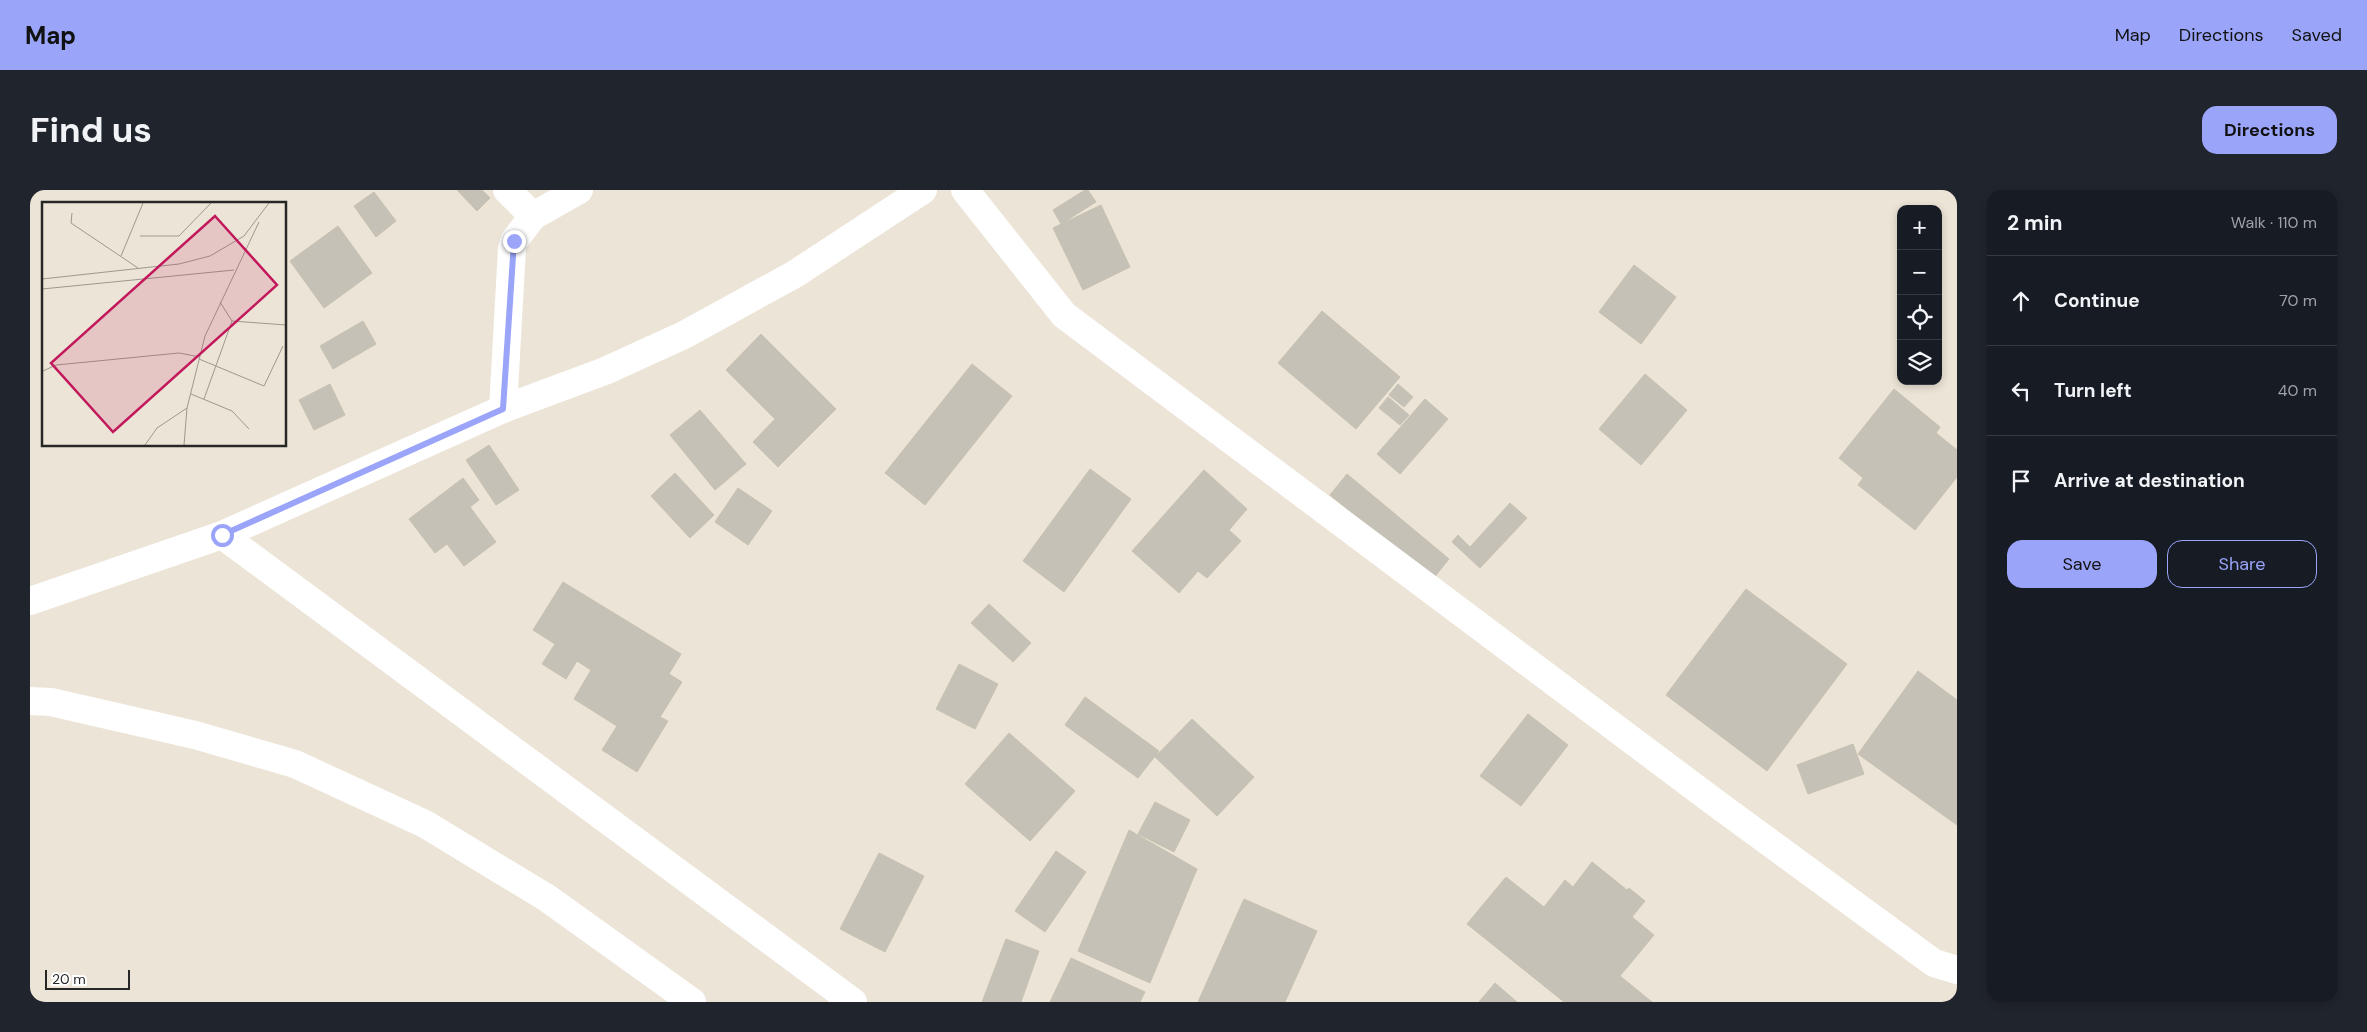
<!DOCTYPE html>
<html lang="en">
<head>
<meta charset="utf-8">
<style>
	body { margin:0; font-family:"DM Sans",sans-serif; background:#20242c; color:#f1f3f6 }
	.controls { position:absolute; right:15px; top:15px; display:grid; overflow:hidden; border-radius:10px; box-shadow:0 2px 8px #0003 }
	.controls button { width:45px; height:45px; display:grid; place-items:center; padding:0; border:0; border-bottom:1px solid #363941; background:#171b24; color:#f1f3f6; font:25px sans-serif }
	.scale { position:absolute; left:15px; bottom:12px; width:85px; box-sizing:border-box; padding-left:5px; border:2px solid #272727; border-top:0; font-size:14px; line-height:18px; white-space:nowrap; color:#272727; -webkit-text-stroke:4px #fff; paint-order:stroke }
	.stop { position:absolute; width:15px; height:15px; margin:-11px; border:4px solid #9aa5fa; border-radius:50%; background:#fff }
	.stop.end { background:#9aa5fa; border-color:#fff; box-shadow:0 1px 5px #0008 }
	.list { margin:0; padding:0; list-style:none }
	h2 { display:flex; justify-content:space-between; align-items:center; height:65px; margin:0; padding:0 20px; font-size:21px }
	h2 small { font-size:16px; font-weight:400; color:#9ea1a6 }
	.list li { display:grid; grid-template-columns:32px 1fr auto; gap:15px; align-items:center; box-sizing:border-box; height:90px; padding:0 20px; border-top:1px solid #363941 }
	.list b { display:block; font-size:19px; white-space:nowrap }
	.list em { font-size:16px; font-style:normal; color:#9ea1a6 }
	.actions { display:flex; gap:10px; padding:15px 20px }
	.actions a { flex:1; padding:11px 0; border:1px solid #9aa5fa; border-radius:15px; text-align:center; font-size:18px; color:#9aa5fa }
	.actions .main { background:#9aa5fa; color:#111 }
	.icon { flex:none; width:28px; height:28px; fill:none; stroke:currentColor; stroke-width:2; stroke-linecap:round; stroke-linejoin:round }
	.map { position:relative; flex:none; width:1927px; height:812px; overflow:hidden; border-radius:15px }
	header { display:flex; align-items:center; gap:30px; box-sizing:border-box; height:70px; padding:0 25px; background:#9aa5fa; color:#111 }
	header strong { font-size:24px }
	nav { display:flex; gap:28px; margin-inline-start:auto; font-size:18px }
	.intro { display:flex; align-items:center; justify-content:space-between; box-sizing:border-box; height:120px; padding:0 30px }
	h1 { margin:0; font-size:35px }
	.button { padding:12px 22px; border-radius:15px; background:#9aa5fa; color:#111; font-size:18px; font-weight:700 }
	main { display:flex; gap:30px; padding:0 30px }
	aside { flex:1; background:#171b24; border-radius:15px; box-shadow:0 2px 8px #0003 }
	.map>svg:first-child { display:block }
	.building { fill:#c6c1b7; stroke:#c7c1b0 }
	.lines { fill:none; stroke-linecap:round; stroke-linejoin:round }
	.street { stroke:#fff; stroke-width:28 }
	.route { stroke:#9aa5fa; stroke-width:6 }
	.inset-road { fill:none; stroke:#9d9890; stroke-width:1 }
	.view { fill:#c2185b; fill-opacity:0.15; stroke:#c2185b; stroke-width:2.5 }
	.inset-edge { fill:none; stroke:#272727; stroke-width:2.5 }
</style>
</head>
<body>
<header>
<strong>Map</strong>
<nav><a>Map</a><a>Directions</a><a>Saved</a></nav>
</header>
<div class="intro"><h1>Find us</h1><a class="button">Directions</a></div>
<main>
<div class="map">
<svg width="1927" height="812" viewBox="0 0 1927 812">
	<rect width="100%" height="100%" fill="#ece4d6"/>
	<g class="building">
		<polygon points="427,0 452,0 460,8 447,21"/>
		<polygon points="1055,0 1058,0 1066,12 1031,34 1023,20"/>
		<polygon points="344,2 366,31 346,47 324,16"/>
		<polygon points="1071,15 1100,77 1053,100 1023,38"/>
		<polygon points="308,36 342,83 294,118 260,71"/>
		<polygon points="1604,75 1646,107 1611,154 1569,122"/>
		<polygon points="1292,121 1370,187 1326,239 1248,173"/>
		<polygon points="333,131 346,154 303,179 290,156"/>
		<polygon points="731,144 806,219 748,277 723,252 745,229 696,180"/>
		<polygon points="942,174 982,206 895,315 855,283"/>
		<polygon points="1615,184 1657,220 1611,275 1569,239"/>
		<polygon points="300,194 315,225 284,240 269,210"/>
		<polygon points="1368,194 1383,207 1374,217 1359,205"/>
		<polygon points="1864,199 1910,237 1906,243 1927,260 1927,287 1885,340 1828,295 1833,288 1809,268"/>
		<polygon points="1358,207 1379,225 1370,235 1349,218"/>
		<polygon points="1395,209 1418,229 1370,284 1347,264"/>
		<polygon points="670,220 716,274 685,300 640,245"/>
		<polygon points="459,255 489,300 466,315 436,270"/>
		<polygon points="1060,279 1101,309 1034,402 993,371"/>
		<polygon points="1174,280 1217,319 1199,340 1211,351 1177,388 1168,381 1149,403 1102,361"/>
		<polygon points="645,283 684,325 660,348 621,306"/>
		<polygon points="1317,284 1419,369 1403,389 1300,305"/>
		<polygon points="433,288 449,310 440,317 466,352 434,376 417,354 405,363 379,329"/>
		<polygon points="708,298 742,321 718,355 685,332"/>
		<polygon points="1480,313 1497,328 1450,378 1422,352 1428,345 1440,357"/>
		<polygon points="533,392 651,464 639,484 652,492 630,527 638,531 607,582 572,560 587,536 544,509 561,480 547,471 536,489 512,474 525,454 503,440"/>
		<polygon points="1716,399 1817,474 1737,581 1636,505"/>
		<polygon points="959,414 1001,453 983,472 941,433"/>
		<polygon points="929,474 968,494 945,539 906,519"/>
		<polygon points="1888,481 1927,510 1927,635 1828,564"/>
		<polygon points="1055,507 1129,561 1108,588 1035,535"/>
		<polygon points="1498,524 1538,555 1491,616 1450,586"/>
		<polygon points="1162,529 1224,587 1187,626 1125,567"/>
		<polygon points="979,543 1045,601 1000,651 935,594"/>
		<polygon points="1823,554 1834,584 1778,604 1767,575"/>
		<polygon points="1125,612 1160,630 1144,662 1108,644"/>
		<polygon points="1099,640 1167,679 1120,793 1048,761"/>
		<polygon points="1026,661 1056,682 1015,742 985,721"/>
		<polygon points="849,663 894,686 855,762 810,739"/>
		<polygon points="1562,672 1597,700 1599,698 1615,711 1602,727 1624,745 1590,786 1622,812 1534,812 1437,734 1476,687 1514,717 1535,690 1543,697"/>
		<polygon points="1214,709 1287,741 1255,812 1168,812"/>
		<polygon points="976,749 1009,761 991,812 952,812"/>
		<polygon points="1041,768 1115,802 1110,812 1020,812"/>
		<polygon points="1465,793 1487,812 1449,812"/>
	</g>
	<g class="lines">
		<g class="street">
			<polyline points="935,0 1034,125 1687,614 1904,773 1927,780"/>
			<polyline points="503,26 549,0"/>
			<polyline points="473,219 482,58 484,51 503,26 477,0"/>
			<polyline points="192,345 823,812"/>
			<polyline points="0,411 192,345 473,219 575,181 654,145 765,84 893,0"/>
			<polyline points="0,511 21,512 165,545 265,574 395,634 517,708 662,812"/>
		</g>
	</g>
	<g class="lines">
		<polyline class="route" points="192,345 473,219 484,51"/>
	</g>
	<g transform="translate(12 12)">
		<rect width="244" height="244" fill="#ece4d6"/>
		<path class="inset-road" d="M30,11L29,21L96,66M98,34H137L169,1M79,54L101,1M0,77L137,62L168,54L202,34L227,1M0,87L192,68M178,100L190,119L244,123M157,157L222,184L241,144M1,169L14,163L45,160L137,151L158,155M149,192L190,209L207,227M162,197L190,119M103,243L115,226L145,206M142,243L145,206L163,134L217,20"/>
		<path class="view" d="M173,14L235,83L71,230L9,161Z"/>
		<rect width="244" height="244" class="inset-edge"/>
	</g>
</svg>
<div class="controls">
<button>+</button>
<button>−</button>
<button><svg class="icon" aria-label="locate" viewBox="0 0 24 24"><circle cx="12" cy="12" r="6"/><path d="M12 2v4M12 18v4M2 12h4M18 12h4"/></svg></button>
<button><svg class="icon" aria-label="layers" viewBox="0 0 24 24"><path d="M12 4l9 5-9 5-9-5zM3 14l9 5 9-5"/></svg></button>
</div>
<div class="scale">20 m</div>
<div class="stop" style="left:192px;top:345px"></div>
<div class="stop end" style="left:484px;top:51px"></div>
</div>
<aside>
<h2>2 min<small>Walk · 110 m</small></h2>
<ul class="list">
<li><svg class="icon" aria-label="ahead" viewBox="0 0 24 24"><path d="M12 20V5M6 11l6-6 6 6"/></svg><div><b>Continue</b></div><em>70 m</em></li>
<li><svg class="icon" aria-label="left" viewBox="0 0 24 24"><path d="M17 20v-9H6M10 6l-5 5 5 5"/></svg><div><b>Turn left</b></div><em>40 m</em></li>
<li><svg class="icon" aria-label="arrive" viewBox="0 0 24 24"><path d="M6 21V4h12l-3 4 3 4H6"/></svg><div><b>Arrive at destination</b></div></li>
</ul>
<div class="actions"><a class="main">Save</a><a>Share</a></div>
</aside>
</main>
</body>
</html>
